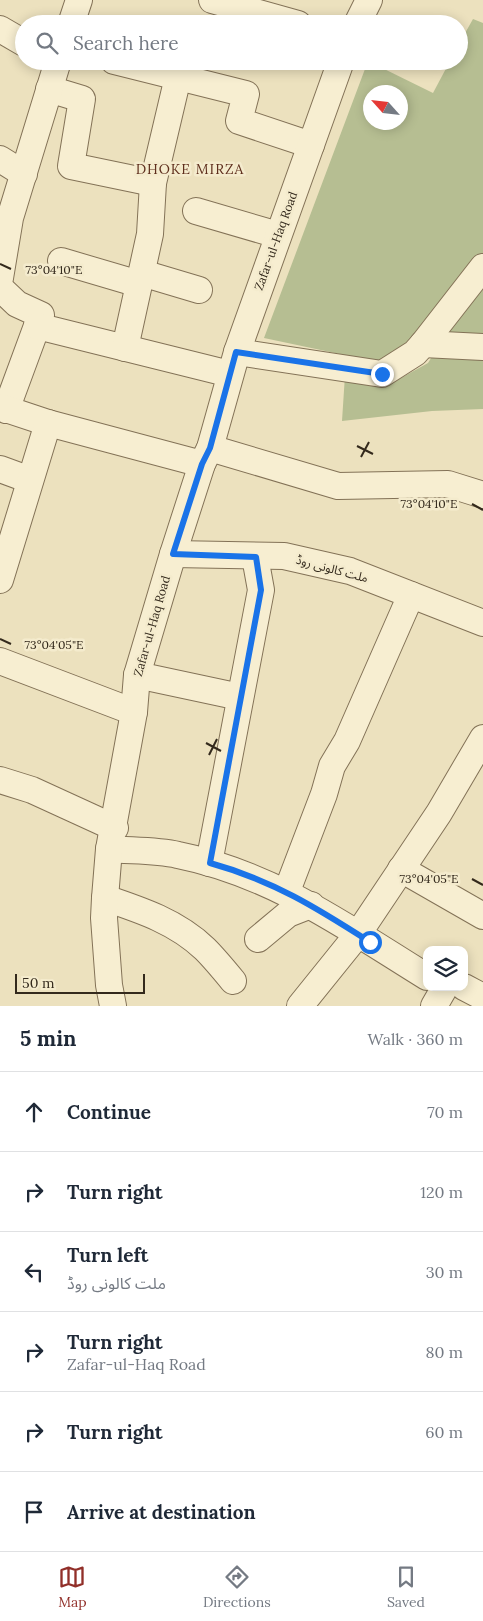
<!DOCTYPE html>
<html lang="en">
<head>
<meta charset="utf-8">
<style>
	body { margin:0; font-family:Lora,"Noto Sans Arabic",serif; background:#f2f2f3; color:#1f2937 }
	.controls { position:absolute; right:15px; bottom:15px; display:grid; overflow:hidden; border-radius:10px; box-shadow:0 2px 12px #0003 }
	.controls button { width:45px; height:45px; display:grid; place-items:center; padding:0; border:0; border-bottom:1px solid #e0e1e3; background:#fff; color:#1f2937; font:25px sans-serif }
	.compass { position:absolute; left:363px; top:85px; width:45px; height:45px; border-radius:50%; background:#fff; box-shadow:0 2px 12px #0003; rotate:297deg }
	.scale { position:absolute; left:15px; bottom:12px; width:130px; box-sizing:border-box; padding-left:5px; border:2px solid #33291c; border-top:0; font-size:14px; line-height:18px; white-space:nowrap; color:#33291c; -webkit-text-stroke:4px #f4ebcd; paint-order:stroke }
	.stop { position:absolute; width:15px; height:15px; margin:-11px; border:4px solid #1a73e8; border-radius:50%; background:#fff }
	.stop.end { background:#1a73e8; border-color:#fff; box-shadow:0 1px 5px #0008 }
	.list { margin:0; padding:0; list-style:none }
	h2 { display:flex; justify-content:space-between; align-items:center; height:65px; margin:0; padding:0 20px; font-size:21px }
	h2 small { font-size:16px; font-weight:400; color:#747a83 }
	.list li { display:grid; grid-template-columns:32px 1fr auto; gap:15px; align-items:center; box-sizing:border-box; height:80px; padding:0 20px; border-top:1px solid #e0e1e3 }
	.list b { display:block; font-size:19px; white-space:nowrap }
	.list p { margin:0; font-size:16px; white-space:nowrap; color:#747a83 }
	.list em { font-size:16px; font-style:normal; color:#747a83 }
	.icon { flex:none; width:28px; height:28px; fill:none; stroke:currentColor; stroke-width:2; stroke-linecap:round; stroke-linejoin:round }
	.map { position:relative; flex:none; width:483px; height:1006px; overflow:hidden }
	.search { position:absolute; background:#fff; box-shadow:0 2px 12px #0003; left:15px; right:15px; top:15px; height:55px; display:flex; align-items:center; gap:12px; box-sizing:border-box; padding:0 18px; border-radius:28px; color:#747a83; font-size:19px }
	.sheet { height:545px; background:#fff }
	nav { display:flex; justify-content:space-around; align-items:center; box-sizing:border-box; height:70px; border-top:1px solid #e0e1e3; background:#fff; font-size:14px; color:#747a83 }
	nav a { display:grid; justify-items:center; gap:2px }
	nav .on { color:#912f29 }
	.map>svg:first-child { display:block }
	.cemetery { fill:#b6be92; fill-rule:evenodd }
	.lines { fill:none; stroke-linecap:round; stroke-linejoin:round }
	.minor-casing { stroke:#837257; stroke-width:28 }
	.minor { stroke:#f7eed1; stroke-width:26 }
	.route { stroke:#1a73e8; stroke-width:6 }
	.ticks { fill:none; stroke:#33291c; stroke-width:2 }
	.labels { text-anchor:middle; stroke-width:5; stroke-linejoin:round; paint-order:stroke }
	.street-label { font-size:12px; fill:#33291c; stroke:#f4ebcd }
	.neighbourhood-label { font-size:14px; letter-spacing:1px; fill:#5e2e1c; stroke:#f4ebcd }
	.ticks-label { font-size:12px; text-anchor:middle; fill:#33291c; stroke:#f4ebcd; stroke-width:5; stroke-linejoin:round; paint-order:stroke }
</style>
</head>
<body>
<div class="map">
<svg width="483" height="1006" viewBox="0 0 483 1006">
	<rect width="100%" height="100%" fill="#ece1be"/>
	<g class="cemetery">
		<path d="M473,19L483,23V256L442,311L387,364L264,338L368,61L433,93L450,61H459V44ZM370,92H400V122H370Z"/>
		<polygon points="483,274 483,409 432,411 342,421 345,375 401,378 428,363"/>
	</g>
	<g class="lines">
		<defs>
			<g id="minor">
				<polyline points="212,0 298,24"/>
				<polyline points="71,24 79,0"/>
				<polyline points="357,24 369,0"/>
				<polyline points="0,29 24,43"/>
				<polyline points="114,61 246,94 239,121 311,145"/>
				<polyline points="49,89 82,99 71,166 153,183"/>
				<polyline points="0,159 24,174"/>
				<polyline points="196,211 278,235"/>
				<polyline points="61,261 139,284"/>
				<polyline points="142,273 199,290"/>
				<polyline points="0,278 10,218 58,61"/>
				<polyline points="0,288 17,304 41,315 6,410"/>
				<polyline points="37,326 230,374"/>
				<polyline points="423,344 483,347"/>
				<polyline points="125,348 150,234 153,183 178,77"/>
				<polyline points="237,352 382,374 415,353 423,344 483,267"/>
				<polyline points="0,407 48,423 202,464"/>
				<polyline points="210,448 338,486 448,484 483,495"/>
				<polyline points="0,469 30,480"/>
				<polyline points="173,554 284,556 350,571 483,623"/>
				<polyline points="0,580 48,423"/>
				<polyline points="0,661 134,712"/>
				<polyline points="137,675 240,697"/>
				<polyline points="0,780 32,790 115,828"/>
				<path d="M109,849C132,851 156,850 178,855C273,874 346,927 427,977"/>
				<polyline points="209,863 261,590 255,557"/>
				<polyline points="401,869 483,916"/>
				<polyline points="287,891 324,794 332,766 347,741 411,595"/>
				<path d="M105,898C141,910 177,922 205,949C215,959 224,970 233,981"/>
				<polyline points="258,939 288,914 311,905"/>
				<polyline points="464,987 483,997"/>
				<polyline points="113,1006 109,985 104,918 105,898 109,849 134,712 137,675 173,554 202,464 210,448 237,352 341,61"/>
				<polyline points="300,1006 358,934 439,813 483,738"/>
				<polyline points="434,1006 445,987"/>
			</g>
		</defs>
		<use href="#minor" class="minor-casing"/>
		<use href="#minor" class="minor"/>
	</g>
	<g class="lines">
		<path class="route" d="M370,942C317,908 272,880 210,863L261,590L256,557L173,554L202,464L210,448L236,352L382,374"/>
	</g>
	<path class="ticks" d="M0,264L11,269M357,446L373,454M361,457L369,442M472,504L483,510M0,639L11,644M206,743L221,751M209,755L217,739M472,879L483,885"/>
	<g class="labels">
		<g class="street-label">
			<text transform="translate(276 241) rotate(-70)" y="4">Zafar-ul-Haq Road</text>
			<text transform="translate(332 569) rotate(15)" y="4">ملت کالونی روڈ</text>
			<text transform="translate(152 626) rotate(-74)" y="4">Zafar-ul-Haq Road</text>
		</g>
		<g class="neighbourhood-label">
			<text x="190" y="174">DHOKE MIRZA</text>
		</g>
	</g>
	<g class="ticks-label">
		<text x="54" y="274">73°04'10"E</text>
		<text x="429" y="508">73°04'10"E</text>
		<text x="54" y="649">73°04'05"E</text>
		<text x="429" y="883">73°04'05"E</text>
	</g>
</svg>
<div class="controls">
<button><svg class="icon" aria-label="layers" viewBox="0 0 24 24"><path d="M12 4l9 5-9 5-9-5zM3 14l9 5 9-5"/></svg></button>
</div>
<svg class="compass" viewBox="-18 -18 36 36"><path d="M0-13l5 13h-10z" fill="#e53935"/><path d="M0 13l5-13h-10z" fill="#747a83"/></svg>
<div class="scale">50 m</div>
<div class="stop" style="left:370px;top:942px"></div>
<div class="stop end" style="left:382px;top:374px"></div>
<div class="search"><svg class="icon" aria-label="search" viewBox="0 0 24 24"><circle cx="10" cy="10" r="6"/><path d="M15 15l6 6"/></svg>Search here</div>
</div>
<section class="sheet">
<h2>5 min<small>Walk · 360 m</small></h2>
<ul class="list">
<li><svg class="icon" aria-label="ahead" viewBox="0 0 24 24"><path d="M12 20V5M6 11l6-6 6 6"/></svg><div><b>Continue</b></div><em>70 m</em></li>
<li><svg class="icon" aria-label="right" viewBox="0 0 24 24"><path d="M7 20v-9h11M14 6l5 5-5 5"/></svg><div><b>Turn right</b></div><em>120 m</em></li>
<li><svg class="icon" aria-label="left" viewBox="0 0 24 24"><path d="M17 20v-9H6M10 6l-5 5 5 5"/></svg><div><b>Turn left</b><p>ملت کالونی روڈ</p></div><em>30 m</em></li>
<li><svg class="icon" aria-label="right" viewBox="0 0 24 24"><path d="M7 20v-9h11M14 6l5 5-5 5"/></svg><div><b>Turn right</b><p>Zafar-ul-Haq Road</p></div><em>80 m</em></li>
<li><svg class="icon" aria-label="right" viewBox="0 0 24 24"><path d="M7 20v-9h11M14 6l5 5-5 5"/></svg><div><b>Turn right</b></div><em>60 m</em></li>
<li><svg class="icon" aria-label="arrive" viewBox="0 0 24 24"><path d="M6 21V4h12l-3 4 3 4H6"/></svg><div><b>Arrive at destination</b></div></li>
</ul>
</section>
<nav>
<a class="on"><svg class="icon" aria-label="map" viewBox="0 0 24 24"><path d="M3 6l6-2 6 2 6-2v14l-6 2-6-2-6 2zM9 4v14M15 6v14"/></svg>Map</a>
<a><svg class="icon" aria-label="directions" viewBox="0 0 24 24"><path d="M12 3l9 9-9 9-9-9zM9 14v-3h6M13 9l2 2-2 2"/></svg>Directions</a>
<a><svg class="icon" aria-label="saved" viewBox="0 0 24 24"><path d="M7 4h10v16l-5-4-5 4z"/></svg>Saved</a>
</nav>
</body>
</html>
